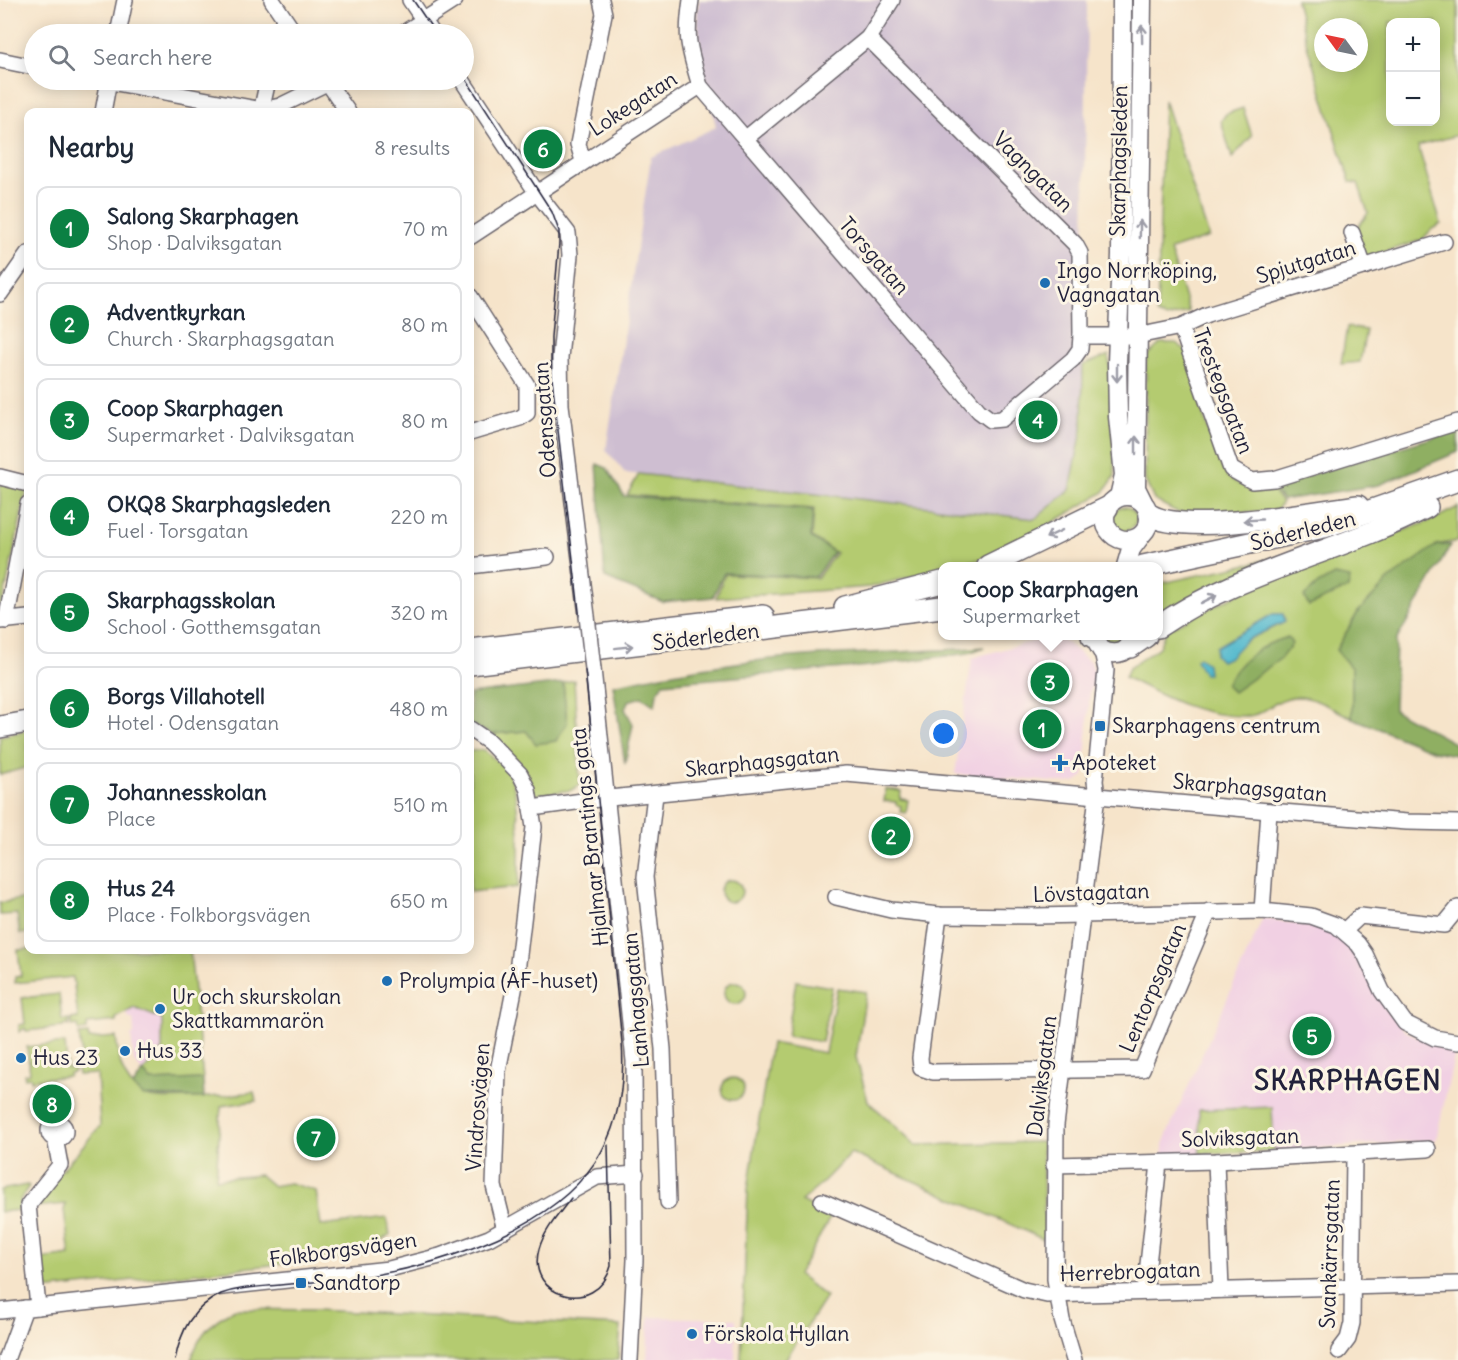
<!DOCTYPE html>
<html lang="en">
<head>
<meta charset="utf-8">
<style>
	body { margin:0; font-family:Delius,sans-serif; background:#f6f6f7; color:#1f2937 }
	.controls { position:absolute; right:18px; top:18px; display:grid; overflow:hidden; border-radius:12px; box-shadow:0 3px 15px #0003 }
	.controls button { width:54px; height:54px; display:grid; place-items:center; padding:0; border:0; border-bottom:2px solid #e0e1e3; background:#fff; color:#1f2937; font:30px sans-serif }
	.compass { position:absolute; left:1314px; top:18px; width:54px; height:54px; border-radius:50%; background:#fff; box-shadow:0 3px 15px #0003; rotate:303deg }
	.you { position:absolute; left:944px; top:734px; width:21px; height:21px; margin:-15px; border:4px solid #fff; border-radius:50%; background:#1a73e8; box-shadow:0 0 0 9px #1a73e833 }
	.badge { display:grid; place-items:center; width:39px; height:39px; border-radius:50%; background:#0b8043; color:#fff; font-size:20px; font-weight:700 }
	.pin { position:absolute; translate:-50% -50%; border:3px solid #fff; box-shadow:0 2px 6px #0006 }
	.popup { position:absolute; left:938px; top:562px; width:225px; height:78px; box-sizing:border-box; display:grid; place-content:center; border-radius:12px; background:#fff; filter:drop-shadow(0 2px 4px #0005); font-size:20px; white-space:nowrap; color:#747a83 }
	.popup b { font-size:22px; color:#1f2937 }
	.popup::after { content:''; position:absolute; left:50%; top:100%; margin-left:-12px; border:12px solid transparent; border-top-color:#fff }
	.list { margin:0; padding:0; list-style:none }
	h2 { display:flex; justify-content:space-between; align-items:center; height:78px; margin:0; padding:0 24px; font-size:26px }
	h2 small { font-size:20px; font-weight:400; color:#747a83 }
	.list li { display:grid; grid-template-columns:39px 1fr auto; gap:18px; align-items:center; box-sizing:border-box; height:84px; margin:0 12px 12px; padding:0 12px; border:2px solid #e0e1e3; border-radius:12px }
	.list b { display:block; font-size:22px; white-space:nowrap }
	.list p { margin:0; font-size:20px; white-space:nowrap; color:#747a83 }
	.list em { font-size:20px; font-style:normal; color:#747a83 }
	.icon { flex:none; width:33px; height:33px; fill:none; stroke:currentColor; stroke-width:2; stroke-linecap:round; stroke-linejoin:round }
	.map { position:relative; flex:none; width:1458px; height:1360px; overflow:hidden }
	.search { position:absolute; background:#fff; box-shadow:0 3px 15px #0003; left:24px; top:24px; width:450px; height:66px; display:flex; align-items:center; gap:15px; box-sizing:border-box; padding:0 21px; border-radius:33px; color:#747a83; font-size:22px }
	.panel { position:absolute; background:#fff; box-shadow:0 3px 15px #0003; left:24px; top:108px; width:450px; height:846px; border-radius:12px }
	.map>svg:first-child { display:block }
	.built { fill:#f1d0e3 }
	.industrial { fill:#cebed1 }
	.green { fill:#b4cb6f; stroke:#6b7655; stroke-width:1.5; fill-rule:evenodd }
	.forest { fill:#8faf62; stroke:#58684e; stroke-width:1.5 }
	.water { fill:#4fb8cd; stroke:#386d84; stroke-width:1.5 }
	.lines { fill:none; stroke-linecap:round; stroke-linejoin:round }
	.minor-casing { stroke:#6c666d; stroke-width:18 }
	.major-casing { stroke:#6c666d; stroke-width:21 }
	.highway-casing { stroke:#6c666d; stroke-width:24 }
	.minor { stroke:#fff; stroke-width:15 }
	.major { stroke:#fff; stroke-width:18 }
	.highway { stroke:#fff; stroke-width:21 }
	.tram { stroke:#22223b; stroke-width:1.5 }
	.minor-bridge-casing { stroke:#6c666d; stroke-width:18; stroke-linecap:butt }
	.minor-bridge { stroke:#fff; stroke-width:15 }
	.oneway { stroke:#9c9ca7 }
	.poi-dot { fill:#1f6fb2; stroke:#fcf5e5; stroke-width:2 }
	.labels { text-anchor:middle; stroke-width:6; stroke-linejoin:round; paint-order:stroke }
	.street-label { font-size:21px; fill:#22223b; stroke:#fcf5e5 }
	.poi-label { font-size:21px; fill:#22223b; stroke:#fcf5e5; text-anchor:start }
	.district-label { font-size:27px; font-weight:bold; letter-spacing:1.5px; fill:#22223b; stroke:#fcf5e5 }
</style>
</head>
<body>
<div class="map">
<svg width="1458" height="1360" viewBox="0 0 1458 1360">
	<rect width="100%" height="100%" fill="#fcf5e5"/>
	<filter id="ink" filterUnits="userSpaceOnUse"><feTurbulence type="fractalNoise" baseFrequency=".0167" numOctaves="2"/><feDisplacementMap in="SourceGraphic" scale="12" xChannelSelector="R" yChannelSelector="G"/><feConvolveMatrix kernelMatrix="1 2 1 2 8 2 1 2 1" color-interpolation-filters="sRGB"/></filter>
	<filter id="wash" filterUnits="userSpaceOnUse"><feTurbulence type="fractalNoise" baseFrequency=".008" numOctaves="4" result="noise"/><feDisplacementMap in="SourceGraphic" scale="24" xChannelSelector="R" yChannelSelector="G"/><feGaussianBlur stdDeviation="1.35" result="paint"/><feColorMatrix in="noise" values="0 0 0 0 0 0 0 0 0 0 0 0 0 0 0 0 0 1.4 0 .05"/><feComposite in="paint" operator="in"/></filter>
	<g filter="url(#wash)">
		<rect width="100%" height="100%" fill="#f6e4ca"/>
		<g class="built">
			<polygon points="1051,636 1059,636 1090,662 1096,675 1090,692 1084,776 1075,782 1066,783 955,774 972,658"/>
			<polygon points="1263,918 1330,930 1346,940 1360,959 1387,1011 1405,1031 1441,1047 1456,1048 1436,1140 1161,1158 1165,1139"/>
			<polygon points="190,950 203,1079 151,1081 134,1062 131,1036 134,1034 133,1019 129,1019 109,958"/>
			<polygon points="649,1317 736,1319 735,1360 647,1360"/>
		</g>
		<polygon class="industrial" points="699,0 1087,0 1082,430 1070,491 1035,519 625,473 606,450 651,157 716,127 702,63 697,14"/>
		<g class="green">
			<path d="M1296,0H1458V135L1418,146L1441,224L1432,229L1422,240L1363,259L1356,230L1368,213L1358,183L1350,182L1307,45ZM1390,22H1436V122H1390ZM1323,27H1359V63H1323Z"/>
			<polygon points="1164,100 1209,237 1170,250 1189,312 1167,318 1157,314"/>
			<polygon points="1243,108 1252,136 1232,158 1221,121 1226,114"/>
			<polygon points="1347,327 1366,330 1360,362 1341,364"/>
			<path d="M1161,343H1176L1187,351C1194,378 1212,462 1230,478C1242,489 1258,488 1274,485V493L1282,502L1276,511L1181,514L1154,500L1145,480L1146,365L1147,356Z"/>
			<polygon points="1109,355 1115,476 1104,492 1037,532 979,560 942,566 942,569 870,587 716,598 725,574 817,578 836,553 812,537 814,509 627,495 639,474 1035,519 1070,490 1082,430 1083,365"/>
			<polygon points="0,483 27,489 0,616"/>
			<circle cx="1124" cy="519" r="12"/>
			<path d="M1458,507V541L1436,545L1352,669V718C1326,706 1303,687 1276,703C1268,708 1257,716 1247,716C1201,717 1165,698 1125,677L1129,668L1159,647L1166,630L1264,581L1430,521ZM1273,614H1283L1285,622L1215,655L1216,647Z"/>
			<polygon points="1275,558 1275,563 1158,618 1158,584"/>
			<polygon points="1100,636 1124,636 1119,644 1108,646"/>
			<path d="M574,680L580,785L572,790L534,795C529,768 510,753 492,734L526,731L567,723L563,683Z"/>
			<polygon points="28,730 28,767 0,775 0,736"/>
			<path d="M484,750C491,757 502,764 508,772C521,792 520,862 518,887L470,892V751Z"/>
			<polygon points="886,789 901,791 900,799 908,800 906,813 900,812 901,806 896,805 896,802 884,801"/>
			<circle cx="731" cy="891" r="11"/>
			<polygon points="28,898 28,933 20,934 17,914 0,915 0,903"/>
			<polygon points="28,949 190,950 203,1079 151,1081 143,1072 162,1050 162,1019 134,1008 116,1018 116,1021 87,1024 87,1030 79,1031 78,1025 72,1026 71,1019 78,1018 73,977 15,983 15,977 21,976 18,950"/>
			<polygon points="796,981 832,987 822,1042 787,1036"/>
			<circle cx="735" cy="993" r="11"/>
			<polygon points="837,988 866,992 856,1057 868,1101 916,1145 1042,1142 1045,1240 851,1153 817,1188 801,1201 831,1216 798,1275 826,1297 785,1360 741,1360 748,1189 771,1043 825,1053"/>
			<polygon points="59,994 62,1020 69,1019 69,1026 66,1024 63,1027 26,1031 25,1028 19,1032 19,1025 25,1024 22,998"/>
			<path d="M88,1034L89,1039L116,1037C118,1057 122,1083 142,1094C158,1104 233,1095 254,1092L256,1101L221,1106L216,1179L260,1175L273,1186L290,1183L316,1191L321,1226L387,1218L390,1235L363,1252L352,1256L43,1290L41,1259L70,1255L64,1210L66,1204L35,1207L36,1200L100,1126L97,1074L78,1075L77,1068L83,1067L79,1035Z"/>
			<polygon points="65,1043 67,1069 74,1068 74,1072 69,1073 69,1076 31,1080 31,1077 25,1078 24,1074 30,1073 27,1047"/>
			<circle cx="733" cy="1089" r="11"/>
			<polygon points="1272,1107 1274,1151 1200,1154 1199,1110"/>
			<polygon points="27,1185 29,1186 20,1200 19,1210 0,1212 0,1190"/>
			<path d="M235,1309L316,1310L621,1326L618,1360H191C200,1333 210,1322 235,1309Z"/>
		</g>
		<g class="forest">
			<polygon points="1458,430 1458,452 1379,485 1283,500 1275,492 1275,485"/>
			<polygon points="597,464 607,468 624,496 813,510 811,537 834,552 815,577 724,573 713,597 663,602 605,578"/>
			<polygon points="1437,545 1451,545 1396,641 1394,710 1458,745 1455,755 1434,751 1352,718 1352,669 1336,650 1358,612 1391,578"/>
			<polygon points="1334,575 1350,578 1348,588 1309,606 1304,597 1318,584"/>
			<path d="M1288,637L1292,644L1280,659L1233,692L1226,685C1238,660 1262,644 1288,637Z"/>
			<path d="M984,647L969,653L870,666L663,683L657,693L655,706L642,697L628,701L625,709L633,724L625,764L613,685C680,670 751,659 820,655C875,652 930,652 984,647Z"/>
			<polygon points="563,683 567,723 556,741 536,744 526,731 492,734 470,725 470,694"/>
			<polygon points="143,1072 151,1081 203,1079 204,1098 143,1096 133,1086"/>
		</g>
		<g class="water">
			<polygon points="1273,614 1283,614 1285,622 1246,640 1230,657 1221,661 1215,655 1216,647"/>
			<polygon points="1199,657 1207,664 1208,674 1204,674 1196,660"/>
		</g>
	</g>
	<g filter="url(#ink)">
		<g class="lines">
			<defs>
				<g id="minor">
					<polyline points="272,0 295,34"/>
					<polyline points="410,0 433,34"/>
					<path d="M691,0C685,41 689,47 700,86L979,411L991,420L1002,419L1073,359L1080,349L1081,336"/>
					<polyline points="118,34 125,0"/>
					<polyline points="277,34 284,20"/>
					<polyline points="402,34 455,0"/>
					<polyline points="868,38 1075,244 1080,253 1081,336 1137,336 1181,327 1231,469 1252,481 1274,479 1458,422"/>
					<polyline points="0,60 34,67"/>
					<polyline points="100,80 262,110 280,106 333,80"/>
					<polyline points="326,80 348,112"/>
					<polyline points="462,80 537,193 568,233 570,255 560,358 561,405 587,616"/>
					<polyline points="103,112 109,80"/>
					<polyline points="261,112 268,80"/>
					<polyline points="745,139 868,38 892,0"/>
					<polyline points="583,161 578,144 604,14 601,0"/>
					<polyline points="1352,233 1364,267"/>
					<polyline points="470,237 700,86"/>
					<polyline points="0,294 28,254"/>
					<polyline points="470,296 527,385 527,413 520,418 470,433"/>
					<polyline points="1181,327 1207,315 1444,242"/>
					<polyline points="0,477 28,484"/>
					<polyline points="470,566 547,557"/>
					<polyline points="0,621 28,618"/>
					<polyline points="6,621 28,504"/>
					<polyline points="593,669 634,1061 635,1260 630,1360"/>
					<polyline points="470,729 489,742 520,774 528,790 534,827 516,980 498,1071 494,1186 505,1230"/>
					<polyline points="655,795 645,877 663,1049 668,1202"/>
					<polyline points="532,808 590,800 846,774 1269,811 1407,822 1458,823"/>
					<polyline points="836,897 891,910 939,915 1037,916 1262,911 1311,916 1336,925 1358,944 1365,954 1382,991 1405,1023 1435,1038 1458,1042"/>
					<polyline points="1262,911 1269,811"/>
					<polyline points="939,915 920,1058 921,1068 933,1072 1142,1069 1209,911"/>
					<polyline points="1344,931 1360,916 1444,925 1458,908"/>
					<circle cx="57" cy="1131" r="8"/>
					<polyline points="1216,1161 1221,1290"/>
					<polyline points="1054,1165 1216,1161 1428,1149"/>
					<polyline points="822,1201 1024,1290 1047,1295 1458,1284"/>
					<polyline points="1145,1292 1159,1163"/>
					<polyline points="38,1307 28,1205 60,1165 55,1138"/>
					<polyline points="0,1311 389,1269 440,1256 489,1238 597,1177 636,1174"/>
					<polyline points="1339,1351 1348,1339 1352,1323 1354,1154"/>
					<polyline points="6,1360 25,1308"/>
					<polyline points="1074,1360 1062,1320 1055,1279 1056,1125 1097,796 1095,781 1106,670 1102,651"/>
				</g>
				<g id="major">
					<polyline points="1142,0 1136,488 1143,502"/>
					<circle cx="1127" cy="518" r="22"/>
					<polyline points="1119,497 1124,475 1118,417 1117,363 1121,254 1122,0"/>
					<polyline points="1126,566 1131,549 1140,537"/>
					<path d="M1093,636L1102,651C1118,656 1129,653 1134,636"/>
				</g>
				<g id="highway">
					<path d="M1150,515C1185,536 1313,512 1358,506"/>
					<polyline points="988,566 1107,508"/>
					<polyline points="1143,566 1324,527 1458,480"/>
					<polyline points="845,607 942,582"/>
					<path d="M1158,627C1237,572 1341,552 1427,507"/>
					<polyline points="1092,636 1093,636"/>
					<polyline points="1130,647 1146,636"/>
					<polyline points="470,650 763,616"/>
					<polyline points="470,664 942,607"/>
					<polyline points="0,727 28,722"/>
				</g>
			</defs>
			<use href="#minor" class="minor-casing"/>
			<use href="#major" class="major-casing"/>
			<use href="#highway" class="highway-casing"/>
			<use href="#minor" class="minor"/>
			<use href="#major" class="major"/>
			<use href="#highway" class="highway"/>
			<g class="tram">
				<polyline points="413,0 436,34"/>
				<path d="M571,1198C560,1213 544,1230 539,1249C525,1298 597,1317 611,1266L608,1145"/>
				<path d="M175,1360C181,1330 192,1308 221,1294C240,1287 260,1287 280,1285C311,1282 343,1280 375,1275C417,1268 458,1255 497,1238C584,1198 629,1142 622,1043L581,628L551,370V337L559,243V231L552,212L464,76"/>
			</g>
			<defs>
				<polyline id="minor-bridge" points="587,616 593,669"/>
			</defs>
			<use href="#minor-bridge" class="minor-bridge-casing"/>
			<use href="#minor-bridge" class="minor-bridge"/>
		</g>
		<defs><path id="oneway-shaft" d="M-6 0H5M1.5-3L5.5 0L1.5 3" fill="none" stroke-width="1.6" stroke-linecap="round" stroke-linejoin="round" transform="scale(1.5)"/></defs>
		<g class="oneway">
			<use href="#oneway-shaft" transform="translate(1142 34) rotate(-91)"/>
			<use href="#oneway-shaft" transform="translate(1140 229) rotate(-89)"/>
			<use href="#oneway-shaft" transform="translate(1117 373) rotate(90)"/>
			<use href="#oneway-shaft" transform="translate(1136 445) rotate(-90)"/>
			<use href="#oneway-shaft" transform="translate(1253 520) rotate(177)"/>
			<use href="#oneway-shaft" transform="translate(1054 534) rotate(154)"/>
			<use href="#oneway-shaft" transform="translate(1209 599) rotate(-27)"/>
			<use href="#oneway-shaft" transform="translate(624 647) rotate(-7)"/>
		</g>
	</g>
	<g class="poi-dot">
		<circle cx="1045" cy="283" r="6"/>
		<rect x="1094" y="720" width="12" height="12" rx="3"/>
		<path d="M1057 754h6v6h6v6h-6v6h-6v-6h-6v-6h6z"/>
		<circle cx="387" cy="981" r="6"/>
		<circle cx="160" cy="1009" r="6"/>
		<circle cx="125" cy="1051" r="6"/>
		<circle cx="21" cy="1058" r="6"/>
		<rect x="295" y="1277" width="12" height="12" rx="3"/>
		<circle cx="692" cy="1334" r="6"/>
	</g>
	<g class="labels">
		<g class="street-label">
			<text transform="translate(633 104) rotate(-33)" y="7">Lokegatan</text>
			<text transform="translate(1119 161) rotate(-89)" y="7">Skarphagsleden</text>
			<text transform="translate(1033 172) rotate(45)" y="7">Vagngatan</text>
			<text transform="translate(874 256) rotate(49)" y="7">Torsgatan</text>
			<text transform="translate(1306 262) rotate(-17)" y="7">Spjutgatan</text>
			<text transform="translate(1223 391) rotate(69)" y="7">Trestegsgatan</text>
			<text transform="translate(545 420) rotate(-94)" y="7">Odensgatan</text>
			<text transform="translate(1303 531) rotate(-14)" y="7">Söderleden</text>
			<text transform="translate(706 637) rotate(-7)" y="7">Söderleden</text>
			<text transform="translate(762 762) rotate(-6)" y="7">Skarphagsgatan</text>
			<text transform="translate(1250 788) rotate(5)" y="7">Skarphagsgatan</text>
			<text transform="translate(590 837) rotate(-96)" y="7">Hjalmar Brantings gata</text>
			<text transform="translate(1091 893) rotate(-2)" y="7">Lövstagatan</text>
			<text transform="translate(1153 988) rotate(-67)" y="7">Lentorpsgatan</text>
			<text transform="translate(636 1000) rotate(-95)" y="7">Lanhagsgatan</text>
			<text transform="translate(1042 1076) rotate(-83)" y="7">Dalviksgatan</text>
			<text transform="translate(478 1107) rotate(-86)" y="7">Vindrosvägen</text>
			<text transform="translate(1240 1138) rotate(-2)" y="7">Solviksgatan</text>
			<text transform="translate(343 1250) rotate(-8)" y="7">Folkborgsvägen</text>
			<text transform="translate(1330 1254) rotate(-88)" y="7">Svankärrsgatan</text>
			<text transform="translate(1130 1272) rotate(-2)" y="7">Herrebrogatan</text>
		</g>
		<g class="poi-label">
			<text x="1057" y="278">Ingo Norrköping,<tspan x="1057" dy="24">Vagngatan</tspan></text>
			<text x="1112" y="733">Skarphagens centrum</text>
			<text x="1072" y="770">Apoteket</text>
			<text x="399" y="988">Prolympia (ÅF-huset)</text>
			<text x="172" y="1004">Ur och skurskolan<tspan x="172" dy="24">Skattkammarön</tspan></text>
			<text x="137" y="1058">Hus 33</text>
			<text x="33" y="1065">Hus 23</text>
			<text x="313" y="1290">Sandtorp</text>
			<text x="704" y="1341">Förskola Hyllan</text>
		</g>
		<g class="district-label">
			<text x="1348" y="1090">SKARPHAGEN</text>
		</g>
	</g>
</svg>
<div class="controls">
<button>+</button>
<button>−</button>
</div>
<svg class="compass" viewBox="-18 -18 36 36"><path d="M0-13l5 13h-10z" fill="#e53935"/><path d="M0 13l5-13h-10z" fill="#747a83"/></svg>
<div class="you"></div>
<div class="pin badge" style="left:1042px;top:729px">1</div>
<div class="pin badge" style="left:891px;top:836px">2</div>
<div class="pin badge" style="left:1050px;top:682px">3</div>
<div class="popup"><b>Coop Skarphagen</b>Supermarket</div>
<div class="pin badge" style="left:1038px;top:420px">4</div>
<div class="pin badge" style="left:1312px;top:1036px">5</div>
<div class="pin badge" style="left:543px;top:149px">6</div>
<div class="pin badge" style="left:316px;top:1138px">7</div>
<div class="pin badge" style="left:52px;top:1104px">8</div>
<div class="search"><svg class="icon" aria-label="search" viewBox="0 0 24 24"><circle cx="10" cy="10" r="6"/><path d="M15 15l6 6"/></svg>Search here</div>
<section class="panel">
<h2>Nearby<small>8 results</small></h2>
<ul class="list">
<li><span class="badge">1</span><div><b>Salong Skarphagen</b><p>Shop · Dalviksgatan</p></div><em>70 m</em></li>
<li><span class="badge">2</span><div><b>Adventkyrkan</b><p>Church · Skarphagsgatan</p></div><em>80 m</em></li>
<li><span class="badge">3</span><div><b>Coop Skarphagen</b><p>Supermarket · Dalviksgatan</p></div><em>80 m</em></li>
<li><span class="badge">4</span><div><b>OKQ8 Skarphagsleden</b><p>Fuel · Torsgatan</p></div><em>220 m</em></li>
<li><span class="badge">5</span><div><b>Skarphagsskolan</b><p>School · Gotthemsgatan</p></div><em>320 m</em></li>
<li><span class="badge">6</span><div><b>Borgs Villahotell</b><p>Hotel · Odensgatan</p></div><em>480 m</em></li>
<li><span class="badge">7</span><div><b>Johannesskolan</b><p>Place</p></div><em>510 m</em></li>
<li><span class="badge">8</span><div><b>Hus 24</b><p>Place · Folkborgsvägen</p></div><em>650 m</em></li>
</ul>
</section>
</div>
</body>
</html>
